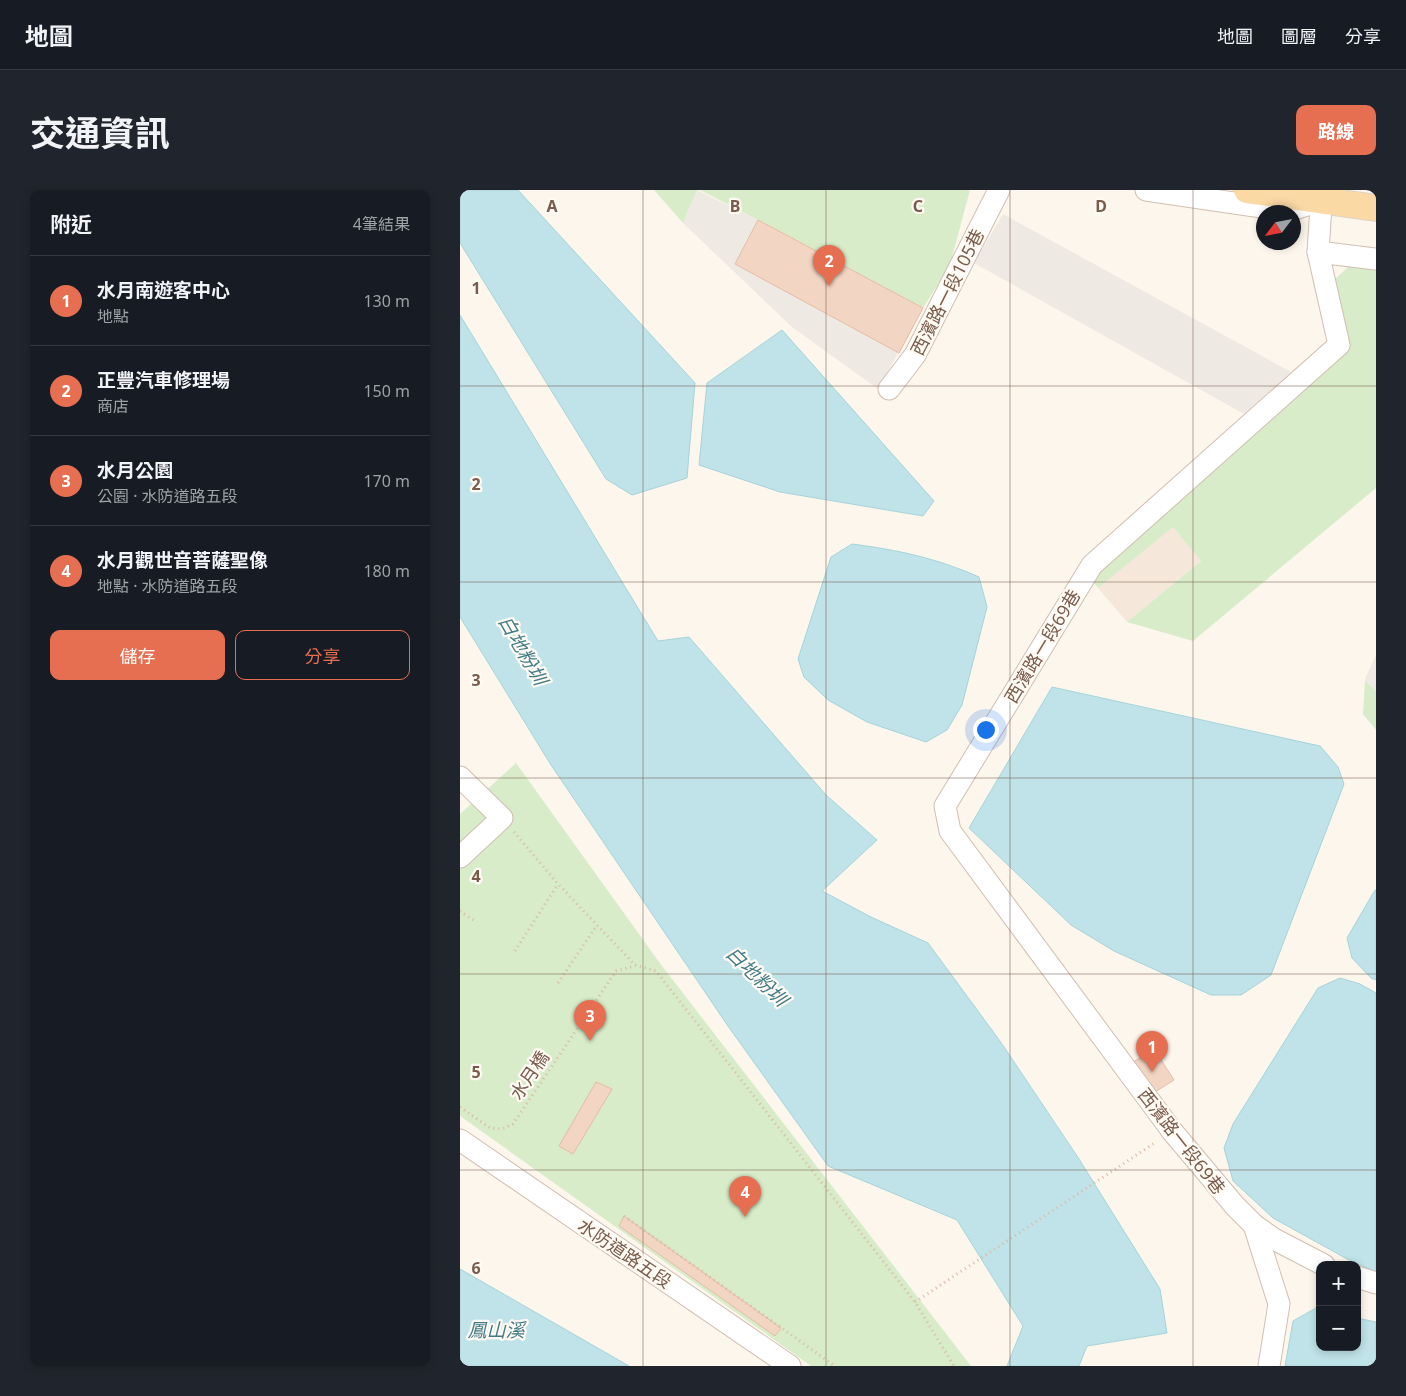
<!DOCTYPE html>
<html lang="zh-TW">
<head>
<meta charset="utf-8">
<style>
	:root { --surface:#171b24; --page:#20242c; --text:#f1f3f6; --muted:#9ea1a6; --line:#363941; --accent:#e76f51 }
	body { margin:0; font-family:"Noto Sans","Noto Sans TC",sans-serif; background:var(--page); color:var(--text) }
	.controls { position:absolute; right:15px; bottom:15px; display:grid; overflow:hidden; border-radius:10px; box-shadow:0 2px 8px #0003 }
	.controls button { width:45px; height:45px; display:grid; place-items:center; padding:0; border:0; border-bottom:1px solid var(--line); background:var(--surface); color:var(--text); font:25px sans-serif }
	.compass { position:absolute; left:796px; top:15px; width:45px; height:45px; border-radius:50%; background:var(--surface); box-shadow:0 2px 8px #0003; rotate:238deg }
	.you { position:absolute; left:525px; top:539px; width:18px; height:18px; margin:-12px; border:4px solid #fff; border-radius:50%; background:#1a73e8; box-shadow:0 0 0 8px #1a73e833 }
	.badge { display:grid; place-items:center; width:32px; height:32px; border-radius:50%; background:var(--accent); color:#fff; font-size:16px; font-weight:700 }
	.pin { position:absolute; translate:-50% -41px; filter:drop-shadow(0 1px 2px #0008) }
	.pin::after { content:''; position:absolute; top:26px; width:18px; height:15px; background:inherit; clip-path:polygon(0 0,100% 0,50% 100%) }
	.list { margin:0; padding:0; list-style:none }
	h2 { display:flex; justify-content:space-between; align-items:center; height:65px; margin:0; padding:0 20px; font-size:21px }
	h2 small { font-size:16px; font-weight:400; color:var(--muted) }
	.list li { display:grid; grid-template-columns:32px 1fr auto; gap:15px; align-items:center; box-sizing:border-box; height:90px; padding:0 20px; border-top:1px solid var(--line) }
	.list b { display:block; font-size:19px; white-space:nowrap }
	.list p { margin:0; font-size:16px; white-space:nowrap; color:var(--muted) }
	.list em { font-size:16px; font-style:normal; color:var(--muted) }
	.actions { display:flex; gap:10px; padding:15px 20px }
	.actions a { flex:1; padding:11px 0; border:1px solid var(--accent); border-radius:10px; text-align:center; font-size:18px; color:var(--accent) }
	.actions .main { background:var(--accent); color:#fff }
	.map { position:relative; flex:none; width:916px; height:1176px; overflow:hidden; border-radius:10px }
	header { display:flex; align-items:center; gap:30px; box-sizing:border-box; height:70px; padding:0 25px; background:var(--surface); border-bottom:1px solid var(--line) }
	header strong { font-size:24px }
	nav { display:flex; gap:28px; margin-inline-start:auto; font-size:18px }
	.intro { display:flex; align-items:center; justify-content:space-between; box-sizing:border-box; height:120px; padding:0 30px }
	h1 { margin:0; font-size:35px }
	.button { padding:12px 22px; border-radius:10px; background:var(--accent); color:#fff; font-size:18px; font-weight:700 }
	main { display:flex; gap:30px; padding:0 30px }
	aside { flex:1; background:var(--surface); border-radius:10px; box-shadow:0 2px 8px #0003 }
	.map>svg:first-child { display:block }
</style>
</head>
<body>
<header>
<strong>地圖</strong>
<nav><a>地圖</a><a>圖層</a><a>分享</a></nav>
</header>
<div class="intro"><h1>交通資訊</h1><a class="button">路線</a></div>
<main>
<aside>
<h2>附近<small>4筆結果</small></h2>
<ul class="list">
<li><span class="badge">1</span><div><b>水月南遊客中心</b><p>地點</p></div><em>130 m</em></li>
<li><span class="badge">2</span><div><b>正豐汽車修理場</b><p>商店</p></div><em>150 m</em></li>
<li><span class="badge">3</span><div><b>水月公園</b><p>公園 · 水防道路五段</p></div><em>170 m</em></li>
<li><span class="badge">4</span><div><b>水月觀世音菩薩聖像</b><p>地點 · 水防道路五段</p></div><em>180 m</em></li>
</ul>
<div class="actions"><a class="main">儲存</a><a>分享</a></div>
</aside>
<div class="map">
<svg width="916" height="1176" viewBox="0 0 916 1176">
	<rect width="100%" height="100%" fill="#fdf6ec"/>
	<polygon fill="#f5e8da" points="713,336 741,371 667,432 638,398"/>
	<g fill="#efe9e4">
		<polygon points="237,0 298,30 463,118 418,199 332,137 223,33"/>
		<polygon points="543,24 831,182 784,224 514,73"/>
		<polygon points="916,465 916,501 905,489"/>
	</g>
	<g fill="#d8ecc9">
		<polygon points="194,0 237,0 223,33"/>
		<polygon points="240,0 510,0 490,75 463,118 298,30"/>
		<polygon points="889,76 916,80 916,298 733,451 667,432 741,371 713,337 638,398 623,379 889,151 873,91"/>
		<polygon points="905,490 916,501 916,540 903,524"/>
		<polygon points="56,573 202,776 511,1176 351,1176 0,926 0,624"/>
	</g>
	<g fill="#bfe3e8" stroke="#a5d3da">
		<polygon points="0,0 58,0 235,193 227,288 172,305 146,289 0,53"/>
		<polygon points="0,125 198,451 229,447 366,605 417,650 362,701 411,727 468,753 540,851 619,969 700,1099 707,1143 627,1156 619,1176 547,1176 563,1136 497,1030 368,976 268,836 91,575 0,427"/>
		<polygon points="322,140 474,311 463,326 320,302 239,275 247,193"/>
		<path d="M392,354C438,360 476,368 519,387L527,417L502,515L487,540L466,552L407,532L368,510L344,487L338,469L371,367Z"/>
		<polygon points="592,497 860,556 878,577 884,594 811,785 781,805 751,805 654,761 611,735 509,638"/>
		<polygon points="915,700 916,700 916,790 911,788 892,768 887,748"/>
		<polygon points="880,788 900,794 916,803 916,1082 889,1070 813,1028 773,991 764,958 773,934 858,798"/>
		<polygon points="0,1079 169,1176 0,1176"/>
		<polygon points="856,1118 860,1119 860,1157 897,1157 897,1128 916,1132 916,1176 825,1176 833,1131"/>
	</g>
	<g fill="#f3d5c3" stroke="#e6bba3">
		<polygon points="298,30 463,118 439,163 275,74"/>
		<polygon points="694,859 714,890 690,905 670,874"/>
		<polygon points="136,892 152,899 113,964 99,956"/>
		<polygon points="164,1026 321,1138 315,1146 159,1036"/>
	</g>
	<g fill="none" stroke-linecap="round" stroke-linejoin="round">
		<g stroke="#d1beb0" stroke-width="23">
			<g id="minor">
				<polyline points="686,0 828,21 860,11"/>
				<polyline points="862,0 858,62 916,69"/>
				<polyline points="858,62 879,155 632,375 485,616 490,641 712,941 775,1016 794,1035 814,1049 864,1075"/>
				<polyline points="429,199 455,165 539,0"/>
				<polyline points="0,587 42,628 0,667"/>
				<polyline points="0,950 330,1176"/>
				<polyline points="794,1035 819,1114 809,1176"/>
				<polyline points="897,1087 916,1093"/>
			</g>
		</g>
		<g stroke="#dad1cd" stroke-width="28">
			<polyline id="major" points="787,0 916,18"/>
		</g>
		<g stroke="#d9b8a5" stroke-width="3" stroke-dasharray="1 4" stroke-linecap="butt">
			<polyline points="54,642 98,694 175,775 196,781 455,1112 494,1176"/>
			<polyline points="0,721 16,732"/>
			<polyline points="55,761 98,694"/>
			<polyline points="98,793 137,735"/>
			<polyline points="0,917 30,938 42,939 53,934 156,781 175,776"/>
			<polyline points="164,1026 375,1176"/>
			<polyline points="455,1112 696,952"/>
		</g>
		<use href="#minor" stroke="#fff" stroke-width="21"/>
		<use href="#major" stroke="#fbd9a5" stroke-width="26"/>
	</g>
	<path fill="none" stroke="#7a5c4d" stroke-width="1" stroke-opacity="0.55" d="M183,0V1176M366,0V1176M550,0V1176M733,0V1176M0,196H916M0,392H916M0,588H916M0,784H916M0,980H916"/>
	<g text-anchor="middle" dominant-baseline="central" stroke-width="4.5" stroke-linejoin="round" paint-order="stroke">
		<g font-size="18" fill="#7a5c4d" stroke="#fffaf3">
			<text transform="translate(487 102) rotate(-63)">西濱路一段105巷</text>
			<text transform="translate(582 456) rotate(-59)">西濱路一段69巷</text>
			<text transform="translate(69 885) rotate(-56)">水月橋</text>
			<text transform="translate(722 951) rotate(52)">西濱路一段69巷</text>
			<text transform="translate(165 1063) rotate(34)">水防道路五段</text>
		</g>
		<g font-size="19" font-style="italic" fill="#437c86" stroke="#fffaf3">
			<text transform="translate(63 460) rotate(60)">白地粉圳</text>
			<text transform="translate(297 786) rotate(44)">白地粉圳</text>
			<text x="36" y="1140">鳳山溪</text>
		</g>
	</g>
	<g font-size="16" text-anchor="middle" font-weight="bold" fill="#7a5c4d" stroke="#fffaf3" stroke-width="4.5" stroke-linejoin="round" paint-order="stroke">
		<text x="92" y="22">A</text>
		<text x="275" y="22">B</text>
		<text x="458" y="22">C</text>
		<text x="641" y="22">D</text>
		<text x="16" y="104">1</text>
		<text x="16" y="300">2</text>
		<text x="16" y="496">3</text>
		<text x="16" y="692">4</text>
		<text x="16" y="888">5</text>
		<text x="16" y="1084">6</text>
	</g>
</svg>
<div class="controls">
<button>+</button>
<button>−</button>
</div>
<svg class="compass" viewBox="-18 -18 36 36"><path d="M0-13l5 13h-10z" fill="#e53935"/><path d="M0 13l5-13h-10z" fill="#9ea1a6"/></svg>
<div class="you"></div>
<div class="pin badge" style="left:692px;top:882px">1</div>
<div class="pin badge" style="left:369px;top:96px">2</div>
<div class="pin badge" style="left:130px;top:851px">3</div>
<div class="pin badge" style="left:285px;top:1027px">4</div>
</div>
</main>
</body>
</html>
